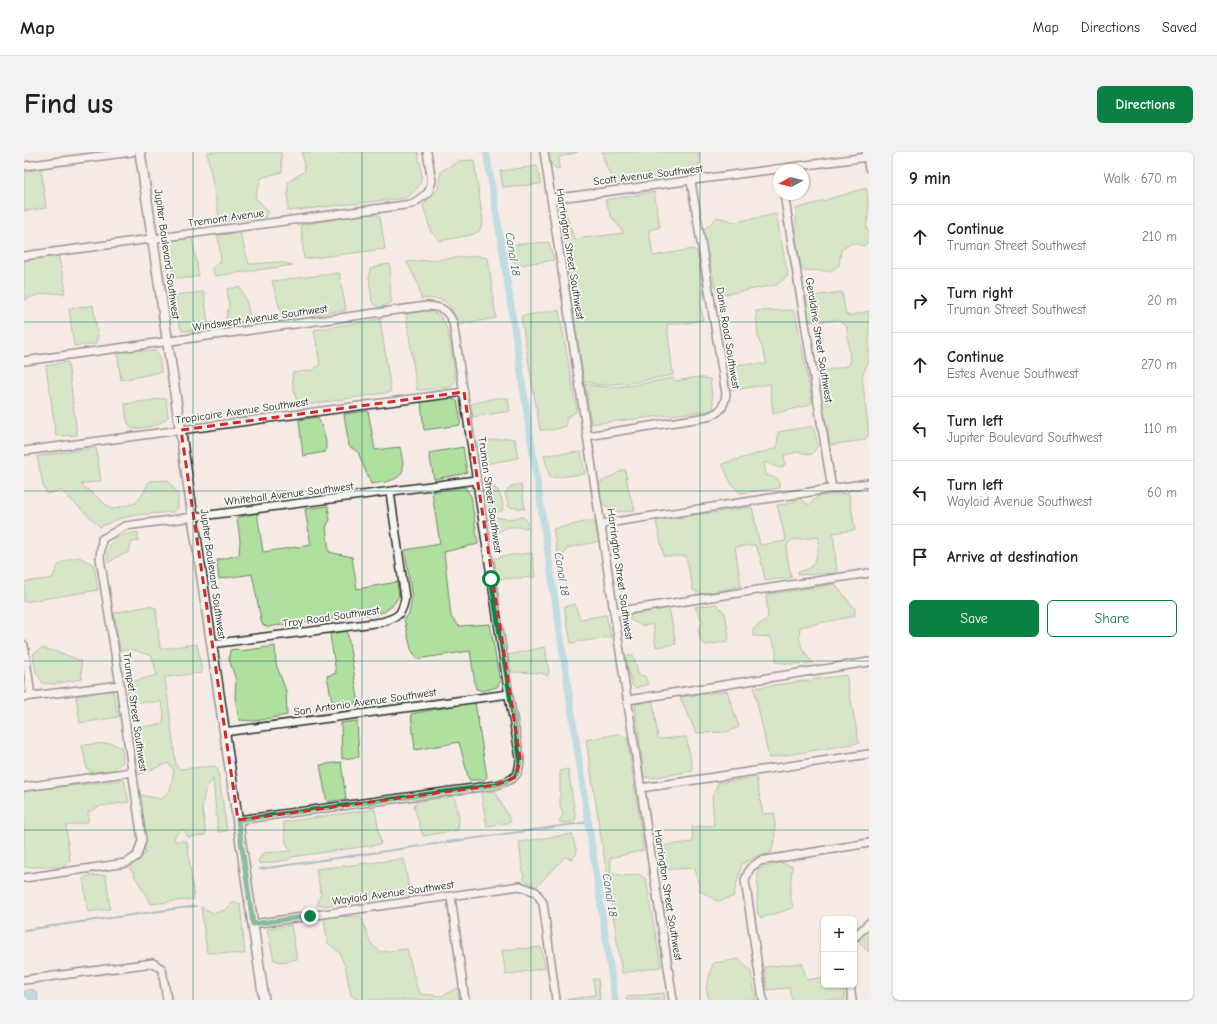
<!DOCTYPE html>
<html lang="en">
<head>
<meta charset="utf-8">
<style>
	:root { --surface:#fff; --page:#f2f2f2; --text:#202124; --muted:#757577; --line:#e0e0e0; --accent:#0b8043 }
	body { margin:0; font-family:"Comic Neue",sans-serif; background:var(--page); color:var(--text) }
	.controls { position:absolute; right:12px; bottom:12px; display:grid; overflow:hidden; border-radius:6px; box-shadow:0 1px 3px #0004 }
	.controls button { width:36px; height:36px; display:grid; place-items:center; padding:0; border:0; border-bottom:1px solid var(--line); background:var(--surface); color:var(--text); font:20px sans-serif }
	.compass { position:absolute; left:749px; top:12px; width:36px; height:36px; border-radius:50%; background:var(--surface); box-shadow:0 1px 3px #0004; rotate:262deg }
	.stop { position:absolute; width:12px; height:12px; margin:-9px; border:3px solid #0b8043; border-radius:50%; background:#fff }
	.stop.end { background:#0b8043; border-color:#fff; box-shadow:0 1px 4px #0008 }
	.list { margin:0; padding:0; list-style:none }
	h2 { display:flex; justify-content:space-between; align-items:center; height:52px; margin:0; padding:0 16px; font-size:17px }
	h2 small { font-size:13px; font-weight:400; color:var(--muted) }
	.list li { display:grid; grid-template-columns:26px 1fr auto; gap:12px; align-items:center; box-sizing:border-box; height:64px; padding:0 16px; border-top:1px solid var(--line) }
	.list b { display:block; font-size:15px; white-space:nowrap }
	.list p { margin:0; font-size:13px; white-space:nowrap; color:var(--muted) }
	.list em { font-size:13px; font-style:normal; color:var(--muted) }
	.actions { display:flex; gap:8px; padding:12px 16px }
	.actions a { flex:1; padding:9px 0; border:1px solid var(--accent); border-radius:6px; text-align:center; font-size:14px; color:var(--accent) }
	.actions .main { background:var(--accent); color:#fff }
	.icon { flex:none; width:22px; height:22px; fill:none; stroke:currentColor; stroke-width:2; stroke-linecap:round; stroke-linejoin:round }
	.map { position:relative; flex:none; width:845px; height:848px; overflow:hidden; border-radius:6px }
	header { display:flex; align-items:center; gap:24px; box-sizing:border-box; height:56px; padding:0 20px; background:var(--surface); border-bottom:1px solid var(--line) }
	header strong { font-size:19px }
	nav { display:flex; gap:22px; margin-inline-start:auto; font-size:14px }
	.intro { display:flex; align-items:center; justify-content:space-between; box-sizing:border-box; height:96px; padding:0 24px }
	h1 { margin:0; font-size:28px }
	.button { padding:10px 18px; border-radius:6px; background:var(--accent); color:#fff; font-size:14px; font-weight:700 }
	main { display:flex; gap:24px; padding:0 24px }
	aside { flex:1; background:var(--surface); border-radius:6px; box-shadow:0 1px 3px #0004 }
	.map>svg:first-child { display:block }
</style>
</head>
<body>
<header>
<strong>Map</strong>
<nav><a>Map</a><a>Directions</a><a>Saved</a></nav>
</header>
<div class="intro"><h1>Find us</h1><a class="button">Directions</a></div>
<main>
<div class="map">
<svg width="845" height="848" viewBox="0 0 845 848">
	<rect width="100%" height="100%" fill="#f6eae5"/>
	<filter id="ink" filterUnits="userSpaceOnUse"><feTurbulence type="fractalNoise" baseFrequency=".025" numOctaves="2"/><feDisplacementMap in="SourceGraphic" scale="8" xChannelSelector="R" yChannelSelector="G"/><feConvolveMatrix kernelMatrix="1 2 1 2 8 2 1 2 1" color-interpolation-filters="sRGB"/></filter>
	<g filter="url(#ink)">
		<g fill="#b0e0a0" stroke="#6e8666">
			<polygon points="183,0 257,0 258,20 237,26 231,45 245,60 241,65 196,70"/>
			<path d="M278,0H394C398,23 403,32 381,46L264,59V30L281,19Z"/>
			<path d="M523,0H554L535,5V17C526,16 525,7 523,0Z"/>
			<polygon points="578,0 674,0 676,20 670,23 658,21 597,28 588,26 582,14"/>
			<polygon points="450,8 459,70 455,79 447,83 415,89 413,85 407,80 399,53 414,37 417,19 435,9"/>
			<polygon points="513,14 517,32 479,35 476,19"/>
			<polygon points="17,16 22,56 0,59 0,22 1,20"/>
			<path d="M842,36C845,49 845,62 842,75L845,81V89L840,94L828,91L817,98L815,113L806,119L778,118L772,90V57Z"/>
			<polygon points="630,40 636,75 625,78 629,104 669,97 673,100 680,141 676,150 679,168 659,172 643,172 649,223 611,230 575,233 560,229 533,56 540,55 550,87 600,81 587,64 581,48"/>
			<polygon points="349,61 356,65 361,97 280,107 277,73"/>
			<polygon points="752,62 764,124 752,133 697,143 692,138 679,79 693,65 711,70"/>
			<polygon points="216,81 225,112 256,110 269,113 191,124 188,116 197,109 194,83"/>
			<polygon points="168,86 175,124 165,126 150,126 144,89"/>
			<polygon points="525,90 530,108 495,113 484,106 484,93"/>
			<path d="M34,102L41,133L40,142C25,140 14,142 0,148V107Z"/>
			<path d="M454,104L464,106L472,166L433,173C428,150 420,144 397,147L394,132L383,110Z"/>
			<polygon points="366,112 367,151 361,154 354,155 348,150 345,125 346,117 358,113"/>
			<polygon points="315,121 322,158 259,168 248,129"/>
			<path d="M216,135L222,148L227,170C220,175 211,177 203,175L202,165L205,154L203,137Z"/>
			<polygon points="180,140 184,172 183,179 158,179 155,172 151,143"/>
			<polygon points="818,140 822,163 829,163 845,159 845,211 843,212 838,225 845,283 840,288 806,293 795,236 800,219 826,213 823,175 814,168 785,170 782,145"/>
			<polygon points="69,153 74,185 71,192 50,194 45,157"/>
			<polygon points="535,158 553,259 542,266 542,274 529,278 516,278 497,164"/>
			<polygon points="769,158 772,164 788,250 785,253 749,262 746,232 710,238 704,237 700,217 718,212 743,212 740,201 734,185 732,159"/>
			<path d="M402,159C408,160 414,161 418,167C427,178 429,213 431,228L428,234L424,236L393,238L382,162Z"/>
			<polygon points="356,167 367,240 274,254 269,234 268,221 289,218 296,212 290,178"/>
			<polygon points="112,197 119,199 131,199 135,202 137,220 97,228 93,200"/>
			<polygon points="44,210 53,283 32,284 22,214"/>
			<path d="M674,225L686,227L690,258L567,272L561,232C589,239 621,231 649,226L652,229Z"/>
			<path d="M142,246L144,265C132,276 123,275 108,277C101,269 102,261 101,252Z"/>
			<polygon points="425,246 433,249 436,263 436,273 400,278 397,250"/>
			<polygon points="472,246 484,246 486,259 449,265 447,252"/>
			<path d="M344,259L351,298L376,295C377,301 379,308 379,314C380,330 358,330 347,332L334,300L325,294L320,262Z"/>
			<path d="M294,265C297,273 305,291 301,300L279,304L275,268Z"/>
			<polygon points="789,274 794,294 787,303 775,300 760,303 761,313 756,316 740,310 742,323 754,327 756,336 716,341 708,333 698,312 753,296 754,280"/>
			<polygon points="484,286 491,287 494,306 456,313 453,290"/>
			<polygon points="439,295 443,320 438,322 410,327 405,301"/>
			<polygon points="72,296 77,329 57,332 87,357 112,351 119,342 125,329 143,328 154,342 154,356 149,360 112,363 94,367 76,375 37,338 23,342 19,333 13,304"/>
			<polygon points="557,300 561,322 526,326 520,303"/>
			<path d="M601,317L605,340L611,358C595,361 588,360 576,349L575,331Z"/>
			<polygon points="497,332 501,357 485,355 481,342 487,334"/>
			<polygon points="441,335 447,344 454,392 420,400 427,465 435,474 466,472 476,530 473,535 459,539 452,537 446,499 393,507 387,497 380,467 385,462 388,446 381,398 416,392 408,340"/>
			<polygon points="469,336 474,338 478,348 479,358 474,360 465,358 461,339"/>
			<path d="M819,341L825,342L831,378L809,381L813,418L811,421L775,423L774,419C777,419 781,418 784,417C793,412 795,393 795,385L768,388L763,393V402L767,426L741,428L736,404L731,393L711,395L717,434L677,442L669,438L662,404H640L632,369L728,355L736,393L762,389L753,353L763,352L775,346L785,353L794,344Z"/>
			<polygon points="304,354 306,368 302,375 305,400 328,405 333,437 373,430 375,444 368,454 360,460 243,475 238,472 228,422 195,427 193,408 215,403 216,388 213,366 233,361 239,400 287,393 281,357"/>
			<path d="M465,364L483,367L499,365L503,369V376C493,375 480,372 474,382L468,383Z"/>
			<polygon points="570,368 575,389 544,396 538,405 541,426 538,426 529,377"/>
			<path d="M114,380V389L108,390L104,401L96,403L84,411C82,387 93,384 114,380Z"/>
			<polygon points="508,401 511,425 474,427 470,407 479,404"/>
			<path d="M55,405L70,413L74,438L0,450V430L29,426C32,411 41,407 55,405Z"/>
			<path d="M811,432L831,457V464L776,475C773,492 779,499 789,511L767,512L752,510V497L746,485L729,484V477L744,466L742,443Z"/>
			<polygon points="551,452 556,467 582,463 587,485 547,491 540,455"/>
			<polygon points="692,452 701,461 705,485 704,489 682,493 677,489 674,477 679,470 671,455"/>
			<polygon points="124,454 132,456 136,497 173,492 178,521 141,525 152,614 156,617 191,614 194,618 203,679 194,680 189,627 181,638 178,656 182,683 164,685 159,677 151,683 150,689 163,689 170,747 127,752 105,714 121,702 121,679 116,643 137,647 146,639 150,619 144,611 114,623 108,576 139,572 140,560 137,550 104,550 104,540 107,530 133,523 128,504 110,498 96,498 90,461"/>
			<polygon points="645,456 652,492 632,495 629,472 619,474 606,468 606,463"/>
			<polygon points="323,479 334,546 330,552 312,555 308,549 303,524 312,521 306,482"/>
			<polygon points="251,494 252,512 262,539 263,563 230,569 215,568 211,546 212,528 205,507 206,498 212,497 217,499"/>
			<polygon points="521,495 525,519 524,524 518,521 487,520 484,503"/>
			<polygon points="18,496 37,501 57,509 58,527 29,532 19,531 12,520 9,502"/>
			<polygon points="609,503 615,523 621,524 624,532 612,536 608,533 601,504"/>
			<polygon points="822,523 835,591 745,606 730,536"/>
			<polygon points="80,539 89,539 94,565 56,571 52,544"/>
			<polygon points="703,539 715,575 703,580 672,581 656,545"/>
			<polygon points="629,549 634,587 662,585 669,619 627,626 620,625 611,552"/>
			<polygon points="451,550 463,625 460,628 445,628 435,590 391,598 387,562"/>
			<polygon points="333,569 335,605 318,607 317,571"/>
			<polygon points="593,582 603,585 620,698 586,706 587,720 599,724 614,722 622,727 637,815 598,821 562,588"/>
			<polygon points="87,591 98,596 99,610 89,618 69,620 63,617 58,593"/>
			<polygon points="317,610 322,647 303,650 296,613"/>
			<polygon points="544,617 552,667 547,670 538,671 535,669 539,663 536,653 536,619"/>
			<polygon points="732,625 739,662 751,661 751,686 747,701 733,704 718,712 709,745 693,749 676,739 671,716 633,718 629,695 669,690 668,675 690,673 688,645 694,631"/>
			<polygon points="100,628 105,650 77,654 64,660 64,670 42,674 46,709 40,715 0,715 0,639"/>
			<polygon points="471,639 487,670 463,674 457,641"/>
			<polygon points="430,644 435,666 434,678 399,684 390,654 392,650"/>
			<polygon points="351,657 357,692 267,705 264,708 236,712 234,709 239,701 267,699 262,691 259,670"/>
			<polygon points="548,682 553,701 548,707 541,705 512,735 500,728 495,690"/>
			<polygon points="380,707 386,743 299,754 293,753 297,742 292,717"/>
			<polygon points="756,711 768,714 766,743 769,756 737,766 733,760 734,717"/>
			<polygon points="82,723 86,757 64,760 59,727 63,724"/>
			<path d="M208,751H216L221,802C208,802 196,800 183,801L177,755L189,761L201,758Z"/>
			<polygon points="337,764 346,790 356,800 383,797 393,836 397,842 418,844 431,837 434,837 435,848 334,848 327,843 321,814 315,800 303,790 300,765"/>
			<polygon points="267,773 273,807 258,810 250,808 243,777"/>
			<polygon points="845,777 845,800 837,793 835,786"/>
			<polygon points="517,795 521,816 482,823 478,798"/>
			<polygon points="716,807 727,820 732,848 685,848 682,836 689,811"/>
			<polygon points="778,811 783,828 800,825 800,833 819,833 821,848 768,848 765,836 743,838 740,815"/>
			<polygon points="569,827 574,827 576,848 540,848 571,843"/>
			<polygon points="640,841 641,848 602,848 602,845"/>
		</g>
		<polygon fill="#7fcddc" stroke="#5d8c95" points="6,837 10,838 13,841 14,848 0,848 0,839"/>
		<g fill="none" stroke-linecap="round" stroke-linejoin="round">
			<g stroke="#5d8c95" stroke-width="2">
				<polyline points="236,717 565,670"/>
				<polyline points="0,778 172,754"/>
			</g>
			<polyline stroke="#7fcddc" stroke-width="7" points="462,0 477,88 591,848"/>
			<g stroke="#2b2b2b" stroke-width="10">
				<g id="minor">
					<polyline points="520,0 649,848"/>
					<polyline points="842,0 845,16"/>
					<polyline points="0,14 108,0"/>
					<polyline points="760,42 808,337"/>
					<polyline points="527,47 843,5"/>
					<polyline points="0,104 388,52 404,41 408,29 403,0"/>
					<path d="M0,209L403,154C418,155 422,157 429,170L485,544L496,606C496,625 489,628 472,633L214,668"/>
					<path d="M563,284L683,265C697,260 700,256 702,242L667,29"/>
					<polyline points="0,299 440,240"/>
					<polyline points="577,372 845,331"/>
					<polyline points="590,460 845,421"/>
					<path d="M187,492L358,470C374,465 378,463 381,446L366,340"/>
					<polyline points="0,493 7,544"/>
					<polyline points="0,545 96,533"/>
					<polyline points="604,548 845,510"/>
					<polyline points="200,580 485,542"/>
					<polyline points="0,635 108,620"/>
					<polyline points="617,636 845,602"/>
					<polyline points="0,726 102,711 113,704 118,688 96,533 76,406 78,387 101,374 452,328"/>
					<polyline points="427,745 441,848"/>
					<polyline points="229,772 496,734 512,740 519,751 532,848"/>
					<polyline points="830,786 845,771"/>
					<polyline points="0,828 129,811 138,817 143,848"/>
					<polyline points="826,833 828,848"/>
					<polyline points="739,848 721,728 726,716 736,709 845,691"/>
				</g>
			</g>
			<g stroke="#2b2b2b" stroke-width="12">
				<polyline id="tertiary" points="116,0 169,365 240,848"/>
			</g>
			<use href="#minor" stroke="#f6f6f2" stroke-width="7"/>
			<use href="#tertiary" stroke="#f6f6f2" stroke-width="9"/>
		</g>
	</g>
	<g fill="none" stroke-linecap="round" stroke-linejoin="round" filter="url(#ink)">
		<path stroke="#0b8043" stroke-width="5" d="M286,764L229,772L214,668L472,633C489,628 496,625 496,606L467,427"/>
	</g>
	<path d="M0 0H845V848H0ZM440,240L496,606L492,625L472,633L214,668L157,278Z" fill="#f6eae5" fill-opacity=".55" fill-rule="evenodd"/>
	<path fill="none" stroke="#d62828" stroke-width="3" stroke-dasharray="8 5" stroke-linejoin="round" d="M440,240L496,606L492,625L472,633L214,668L157,278Z"/>
	<path fill="none" stroke="#0f766e" stroke-width="1" stroke-opacity="0.55" d="M169,0V848M338,0V848M507,0V848M676,0V848M0,170H845M0,339H845M0,509H845M0,678H845"/>
	<g text-anchor="middle" dominant-baseline="central" stroke-width="3.5" stroke-linejoin="round" paint-order="stroke">
		<g font-size="11" fill="#2b2b2b" stroke="#f6f6f2">
			<text transform="translate(624 23) rotate(-7)">Scott Avenue Southwest</text>
			<text transform="translate(202 66) rotate(-8)">Tremont Avenue</text>
			<text transform="translate(143 102) rotate(82)">Jupiter Boulevard Southwest</text>
			<text transform="translate(546 102) rotate(81)">Harrington Street Southwest</text>
			<text transform="translate(236 166) rotate(-8)">Windswept Avenue Southwest</text>
			<text transform="translate(704 186) rotate(81)">Danis Road Southwest</text>
			<text transform="translate(795 188) rotate(81)">Geraldine Street Southwest</text>
			<text transform="translate(218 259) rotate(-8)">Tropicaire Avenue Southwest</text>
			<text transform="translate(265 342) rotate(-7)">Whitehall Avenue Southwest</text>
			<text transform="translate(466 343) rotate(82)">Truman Street Southwest</text>
			<text transform="translate(189 422) rotate(82)">Jupiter Boulevard Southwest</text>
			<text transform="translate(596 422) rotate(82)">Harrington Street Southwest</text>
			<text transform="translate(307 465) rotate(-8)">Troy Road Southwest</text>
			<text transform="translate(341 550) rotate(-8)">San Antonio Avenue Southwest</text>
			<text transform="translate(111 560) rotate(82)">Trumpet Street Southwest</text>
			<text transform="translate(369 741) rotate(-8)">Waylaid Avenue Southwest</text>
			<text transform="translate(644 743) rotate(81)">Harrington Street Southwest</text>
		</g>
		<g font-size="12" font-style="italic" fill="#445c60" stroke="#f6f6f2">
			<text transform="translate(489 102) rotate(81)">Canal 18</text>
			<text transform="translate(538 422) rotate(81)">Canal 18</text>
			<text transform="translate(586 743) rotate(81)">Canal 18</text>
		</g>
	</g>
</svg>
<div class="controls">
<button>+</button>
<button>−</button>
</div>
<svg class="compass" viewBox="-18 -18 36 36"><path d="M0-13l5 13h-10z" fill="#e53935"/><path d="M0 13l5-13h-10z" fill="#757577"/></svg>
<div class="stop" style="left:467px;top:427px"></div>
<div class="stop end" style="left:286px;top:764px"></div>
</div>
<aside>
<h2>9 min<small>Walk · 670 m</small></h2>
<ul class="list">
<li><svg class="icon" aria-label="ahead" viewBox="0 0 24 24"><path d="M12 20V5M6 11l6-6 6 6"/></svg><div><b>Continue</b><p>Truman Street Southwest</p></div><em>210 m</em></li>
<li><svg class="icon" aria-label="right" viewBox="0 0 24 24"><path d="M7 20v-9h11M14 6l5 5-5 5"/></svg><div><b>Turn right</b><p>Truman Street Southwest</p></div><em>20 m</em></li>
<li><svg class="icon" aria-label="ahead" viewBox="0 0 24 24"><path d="M12 20V5M6 11l6-6 6 6"/></svg><div><b>Continue</b><p>Estes Avenue Southwest</p></div><em>270 m</em></li>
<li><svg class="icon" aria-label="left" viewBox="0 0 24 24"><path d="M17 20v-9H6M10 6l-5 5 5 5"/></svg><div><b>Turn left</b><p>Jupiter Boulevard Southwest</p></div><em>110 m</em></li>
<li><svg class="icon" aria-label="left" viewBox="0 0 24 24"><path d="M17 20v-9H6M10 6l-5 5 5 5"/></svg><div><b>Turn left</b><p>Waylaid Avenue Southwest</p></div><em>60 m</em></li>
<li><svg class="icon" aria-label="arrive" viewBox="0 0 24 24"><path d="M6 21V4h12l-3 4 3 4H6"/></svg><div><b>Arrive at destination</b></div></li>
</ul>
<div class="actions"><a class="main">Save</a><a>Share</a></div>
</aside>
</main>
</body>
</html>
